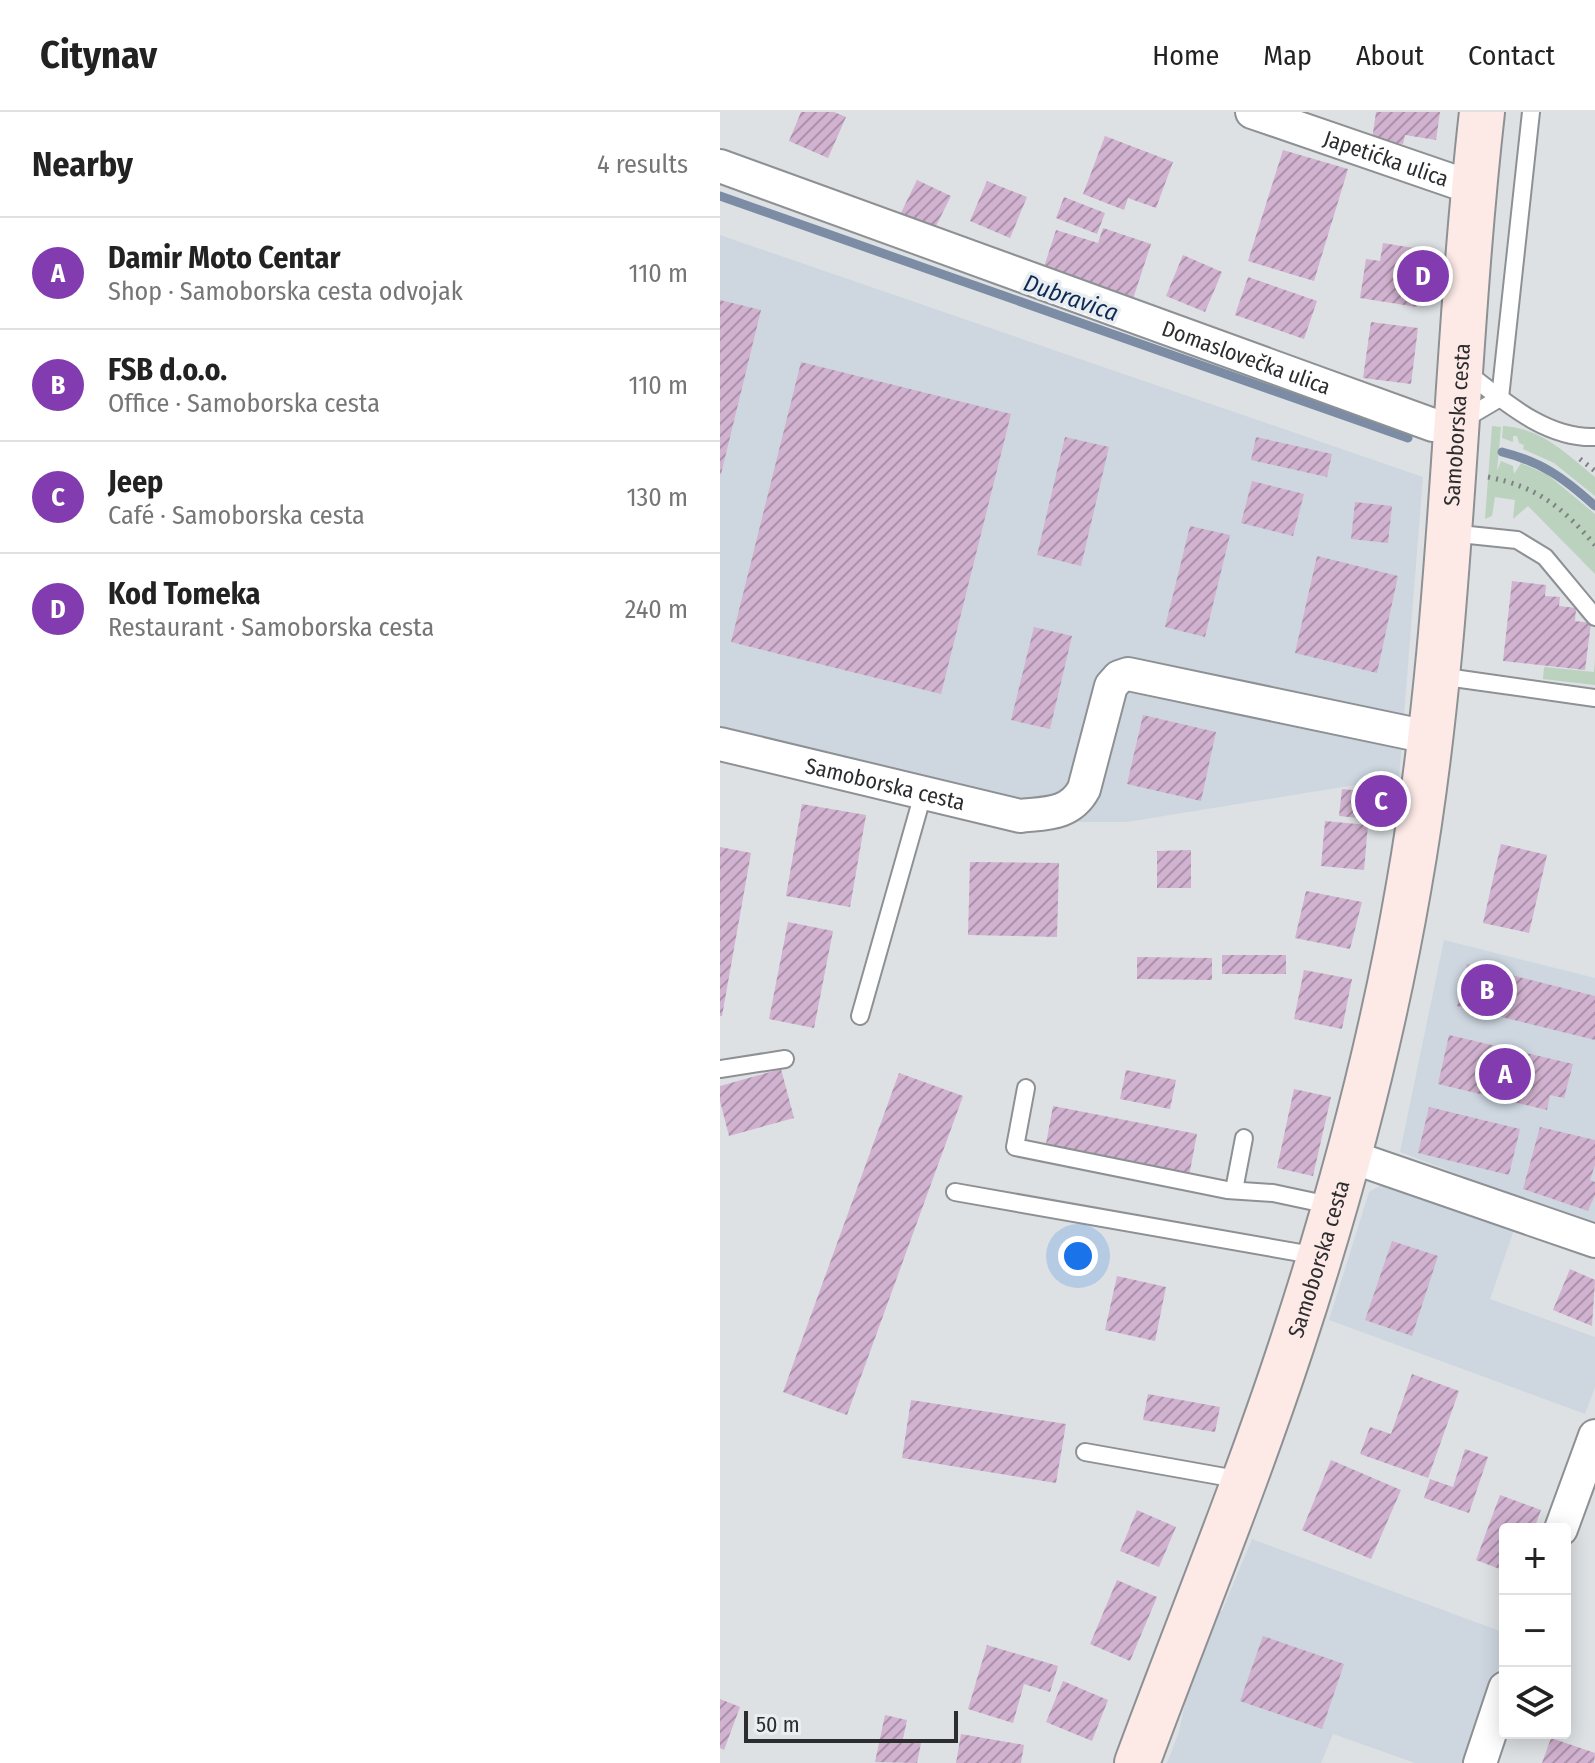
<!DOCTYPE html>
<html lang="en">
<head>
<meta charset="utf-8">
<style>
	:root { --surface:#fff; --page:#f2f2f2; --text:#222; --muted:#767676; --line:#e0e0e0; --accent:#833caf }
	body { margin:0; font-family:"Fira Sans Condensed",sans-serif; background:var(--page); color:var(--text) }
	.controls { position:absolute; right:24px; bottom:24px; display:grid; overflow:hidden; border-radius:8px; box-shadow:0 4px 20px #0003 }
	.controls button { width:72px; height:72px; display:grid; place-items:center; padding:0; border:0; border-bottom:2px solid var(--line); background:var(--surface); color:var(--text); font:40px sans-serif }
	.scale { position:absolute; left:24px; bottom:20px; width:214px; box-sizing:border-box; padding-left:8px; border:4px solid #2c2d2f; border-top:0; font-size:22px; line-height:28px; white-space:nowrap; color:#2c2d2f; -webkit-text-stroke:6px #eaeef1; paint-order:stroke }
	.you { position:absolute; left:358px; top:1144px; width:28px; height:28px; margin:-20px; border:6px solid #fff; border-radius:50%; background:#1a73e8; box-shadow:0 0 0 12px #1a73e833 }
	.badge { display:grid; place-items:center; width:52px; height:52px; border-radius:50%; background:var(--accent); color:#fff; font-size:26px; font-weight:700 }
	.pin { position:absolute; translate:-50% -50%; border:4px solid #fff; box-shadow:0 2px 8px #0006 }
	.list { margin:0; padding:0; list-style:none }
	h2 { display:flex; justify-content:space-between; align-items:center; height:104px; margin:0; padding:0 32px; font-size:34px }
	h2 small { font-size:26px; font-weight:400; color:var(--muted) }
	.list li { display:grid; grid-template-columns:52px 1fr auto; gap:24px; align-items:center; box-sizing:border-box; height:112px; padding:0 32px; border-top:2px solid var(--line) }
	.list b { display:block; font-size:30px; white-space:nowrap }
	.list p { margin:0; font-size:26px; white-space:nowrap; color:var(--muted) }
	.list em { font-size:26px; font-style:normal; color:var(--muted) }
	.icon { flex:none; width:44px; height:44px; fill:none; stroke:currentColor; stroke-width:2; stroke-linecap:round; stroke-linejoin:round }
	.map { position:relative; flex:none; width:875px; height:1651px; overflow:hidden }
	header { display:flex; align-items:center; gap:48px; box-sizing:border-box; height:112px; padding:0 40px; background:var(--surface); border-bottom:2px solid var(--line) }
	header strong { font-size:38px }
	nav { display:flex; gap:44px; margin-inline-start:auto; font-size:28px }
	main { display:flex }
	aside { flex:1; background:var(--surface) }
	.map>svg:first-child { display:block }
</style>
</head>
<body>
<header>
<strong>Citynav</strong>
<nav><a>Home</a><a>Map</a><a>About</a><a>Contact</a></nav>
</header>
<main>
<aside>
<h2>Nearby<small>4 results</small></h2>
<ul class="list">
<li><span class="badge">A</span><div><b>Damir Moto Centar</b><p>Shop · Samoborska cesta odvojak</p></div><em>110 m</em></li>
<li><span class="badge">B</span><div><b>FSB d.o.o.</b><p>Office · Samoborska cesta</p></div><em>110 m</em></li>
<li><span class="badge">C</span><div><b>Jeep</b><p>Café · Samoborska cesta</p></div><em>130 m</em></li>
<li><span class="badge">D</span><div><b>Kod Tomeka</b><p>Restaurant · Samoborska cesta</p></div><em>240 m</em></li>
</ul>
</aside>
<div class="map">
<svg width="875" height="1651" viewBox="0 0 875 1651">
	<defs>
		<pattern id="building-hatch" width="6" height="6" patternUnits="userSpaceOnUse" patternTransform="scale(2)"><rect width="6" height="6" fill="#d1b2d0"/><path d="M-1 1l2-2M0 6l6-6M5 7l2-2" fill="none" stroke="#aa91a9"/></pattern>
	</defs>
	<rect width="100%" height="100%" fill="#dde1e4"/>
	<g fill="#ced7e0">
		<polygon points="0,123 703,365 679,666 407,710 359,710 0,633"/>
		<polygon points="724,828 875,866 875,1114 680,1040"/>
		<polygon points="663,1072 794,1118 770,1187 875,1225 875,1275 865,1302 609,1208 649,1080"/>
		<polygon points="532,1427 785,1521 785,1538 745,1651 695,1651 613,1622 601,1651 447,1651 459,1620 472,1557 491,1496 502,1499"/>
	</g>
	<g fill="#bad2be">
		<polygon points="772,314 781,315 777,359 781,349 793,354 794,362 801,351 828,363 875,402 875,462 808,394 793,407 795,388 775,385 772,404 765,407"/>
		<path d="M783,314C821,316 846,341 875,365V384L834,351L803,337L804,333L799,331L797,324H793V330L782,326Z"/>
		<polygon points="875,547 875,573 823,567 824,555 874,560"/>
	</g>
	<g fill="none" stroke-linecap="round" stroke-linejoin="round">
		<g stroke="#7b8ca4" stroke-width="9">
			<polyline points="0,84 688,326"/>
			<path d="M782,340C822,350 844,366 875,394"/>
		</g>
	</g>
	<g fill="url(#building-hatch)">
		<polygon points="81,0 114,0 126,5 108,46 69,29"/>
		<polygon points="656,0 720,0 716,28 685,23 683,32 652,28"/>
		<polygon points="385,24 453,50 436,96 408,86 404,98 363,82"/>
		<polygon points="563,38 628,57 594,169 528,149"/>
		<polygon points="197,68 231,84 211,124 178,107"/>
		<polygon points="267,69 307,85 290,126 250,109"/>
		<polygon points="344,85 385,101 377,122 336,106"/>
		<polygon points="383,116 431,132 413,187 323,158 336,118 378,131"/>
		<polygon points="663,131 706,138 697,195 640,186 646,147 660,149"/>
		<polygon points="463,143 502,160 485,200 446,184"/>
		<polygon points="528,165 597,189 584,227 515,203"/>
		<polygon points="0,188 41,198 1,362 0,362"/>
		<polygon points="651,210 698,216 691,272 643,266"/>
		<polygon points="81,250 291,302 221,582 11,530"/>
		<polygon points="345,325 389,335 361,454 317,443"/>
		<polygon points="536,325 612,342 607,365 531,348"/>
		<polygon points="532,369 584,382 573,424 521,411"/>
		<polygon points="635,390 672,394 668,431 631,427"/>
		<polygon points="470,414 510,423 485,525 445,515"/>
		<polygon points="597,444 678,464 657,561 575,541"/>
		<polygon points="792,469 826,473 825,484 840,485 839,494 856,496 855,509 871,511 865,558 783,549"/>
		<polygon points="314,515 352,524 330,617 291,608"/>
		<polygon points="423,603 496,620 481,689 407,672"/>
		<polygon points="622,677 651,680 649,707 619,704"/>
		<polygon points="82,692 146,703 130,795 66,784"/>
		<polygon points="605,709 648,713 644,758 601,754"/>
		<polygon points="781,732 827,743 809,821 763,811"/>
		<polygon points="0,735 31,741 2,904 0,904"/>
		<polygon points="471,738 471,776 437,776 437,739"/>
		<polygon points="250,750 339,751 337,825 248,823"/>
		<polygon points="586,779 642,790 630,837 575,826"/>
		<polygon points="68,810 113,819 94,916 49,907"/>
		<rect x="502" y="843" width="64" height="19"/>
		<polygon points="417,845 492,846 492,868 417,867"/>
		<polygon points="747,852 875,884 875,928 737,894"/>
		<polygon points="584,858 632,867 622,917 574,907"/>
		<polygon points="729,923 853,952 844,986 830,983 827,998 718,972"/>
		<polygon points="61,957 74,1006 9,1024 0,989 0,974"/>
		<polygon points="406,958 456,968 450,997 400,987"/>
		<polygon points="179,961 243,984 127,1303 63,1280"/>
		<polygon points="574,977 611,985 593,1064 557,1056"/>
		<polygon points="333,994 477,1022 469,1064 325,1037"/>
		<polygon points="709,995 800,1017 789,1063 698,1041"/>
		<polygon points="820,1015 875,1028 875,1053 870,1068 875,1070 875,1083 868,1099 803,1077"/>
		<polygon points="672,1129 718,1144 692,1224 645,1208"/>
		<polygon points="850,1157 875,1168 872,1214 833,1198"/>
		<polygon points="397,1164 446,1175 435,1229 385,1218"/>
		<polygon points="692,1262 739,1279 708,1366 640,1342 650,1315 671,1322"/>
		<polygon points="428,1282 500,1295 495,1320 423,1308"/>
		<polygon points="191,1288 346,1312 336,1371 182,1346"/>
		<polygon points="745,1337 768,1345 749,1401 704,1386 710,1367 733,1375"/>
		<polygon points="611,1348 681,1378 651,1447 582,1418"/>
		<polygon points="780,1383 821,1398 814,1417 785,1417 785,1459 756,1448"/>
		<polygon points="417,1398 456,1415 439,1455 400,1439"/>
		<polygon points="397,1468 437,1485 410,1549 370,1532"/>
		<polygon points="543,1524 624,1552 602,1617 520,1589"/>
		<polygon points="267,1533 338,1554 330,1580 304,1572 293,1611 248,1597"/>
		<polygon points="343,1569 388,1588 372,1629 326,1610"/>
		<polygon points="0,1587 20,1595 4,1638 0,1636"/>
		<polygon points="165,1603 187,1608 183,1627 201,1631 197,1651 155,1650"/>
		<polygon points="241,1622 304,1633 301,1651 236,1651"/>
		<polygon points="831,1626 875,1641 874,1651 822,1651"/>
	</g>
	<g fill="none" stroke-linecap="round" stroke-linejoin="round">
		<g stroke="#8d9194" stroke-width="20">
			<g id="lane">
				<path d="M746,260C783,288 825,327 875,325"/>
				<polyline points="741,309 780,286 811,0"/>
				<polyline points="730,421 797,428 825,445 875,505"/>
				<polyline points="719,564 875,586"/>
				<polyline points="140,904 203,682"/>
				<polyline points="0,957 65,947"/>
				<polyline points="306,976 295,1035 507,1078 553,1081 614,1094"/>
				<polyline points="514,1078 524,1026"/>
				<polyline points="235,1080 598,1144"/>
				<polyline points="365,1340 522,1368"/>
			</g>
		</g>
		<g stroke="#8d9194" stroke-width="36">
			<g id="street">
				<path id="s1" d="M532,0L756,77"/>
				<path id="s2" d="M0,54L713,313L737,312"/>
				<path id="s3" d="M0,632L300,704C326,701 350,703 364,677L391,574L399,565L408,562L708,625"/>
				<polyline points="629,1044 875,1129"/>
				<polyline points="841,1417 875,1324"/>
				<polyline points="760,1651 785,1576"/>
			</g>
		</g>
		<g stroke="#8d9194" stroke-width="48">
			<g id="secondary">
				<path id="s4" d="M417,1651C468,1513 525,1375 571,1235C621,1084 662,930 689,773C734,518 733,257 762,0"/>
			</g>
		</g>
		<g stroke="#7f8284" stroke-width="5" stroke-dasharray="2 6" stroke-linecap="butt">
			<polyline points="860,347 875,359"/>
			<path d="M768,365C818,375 842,395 875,433"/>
		</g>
		<use href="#lane" stroke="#fff" stroke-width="16"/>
		<use href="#street" stroke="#fff" stroke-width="32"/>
		<use href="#secondary" stroke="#fdeae7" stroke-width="44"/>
	</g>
	<g text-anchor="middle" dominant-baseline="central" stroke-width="7" stroke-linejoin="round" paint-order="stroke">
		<g font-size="22" fill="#2c2d2f" stroke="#eaeef1">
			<text stroke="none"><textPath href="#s1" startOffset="142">Japetićka ulica</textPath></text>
			<text stroke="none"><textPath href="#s2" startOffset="560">Domaslovečka ulica</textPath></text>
			<text stroke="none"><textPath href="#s4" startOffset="1384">Samoborska cesta</textPath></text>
			<text stroke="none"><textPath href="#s3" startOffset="170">Samoborska cesta</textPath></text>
			<text stroke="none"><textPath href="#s4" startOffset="536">Samoborska cesta</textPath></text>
		</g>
		<g font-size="24" font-style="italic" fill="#0c2a54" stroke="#eaeef1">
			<text transform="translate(351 186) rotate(19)">Dubravica</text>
		</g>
	</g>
</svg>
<div class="controls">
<button>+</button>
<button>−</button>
<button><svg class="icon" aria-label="layers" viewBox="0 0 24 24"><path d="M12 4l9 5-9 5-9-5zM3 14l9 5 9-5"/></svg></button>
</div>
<div class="scale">50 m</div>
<div class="you"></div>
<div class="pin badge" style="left:785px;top:962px">A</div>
<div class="pin badge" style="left:767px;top:878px">B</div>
<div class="pin badge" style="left:661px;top:689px">C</div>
<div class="pin badge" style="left:703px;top:164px">D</div>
</div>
</main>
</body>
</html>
